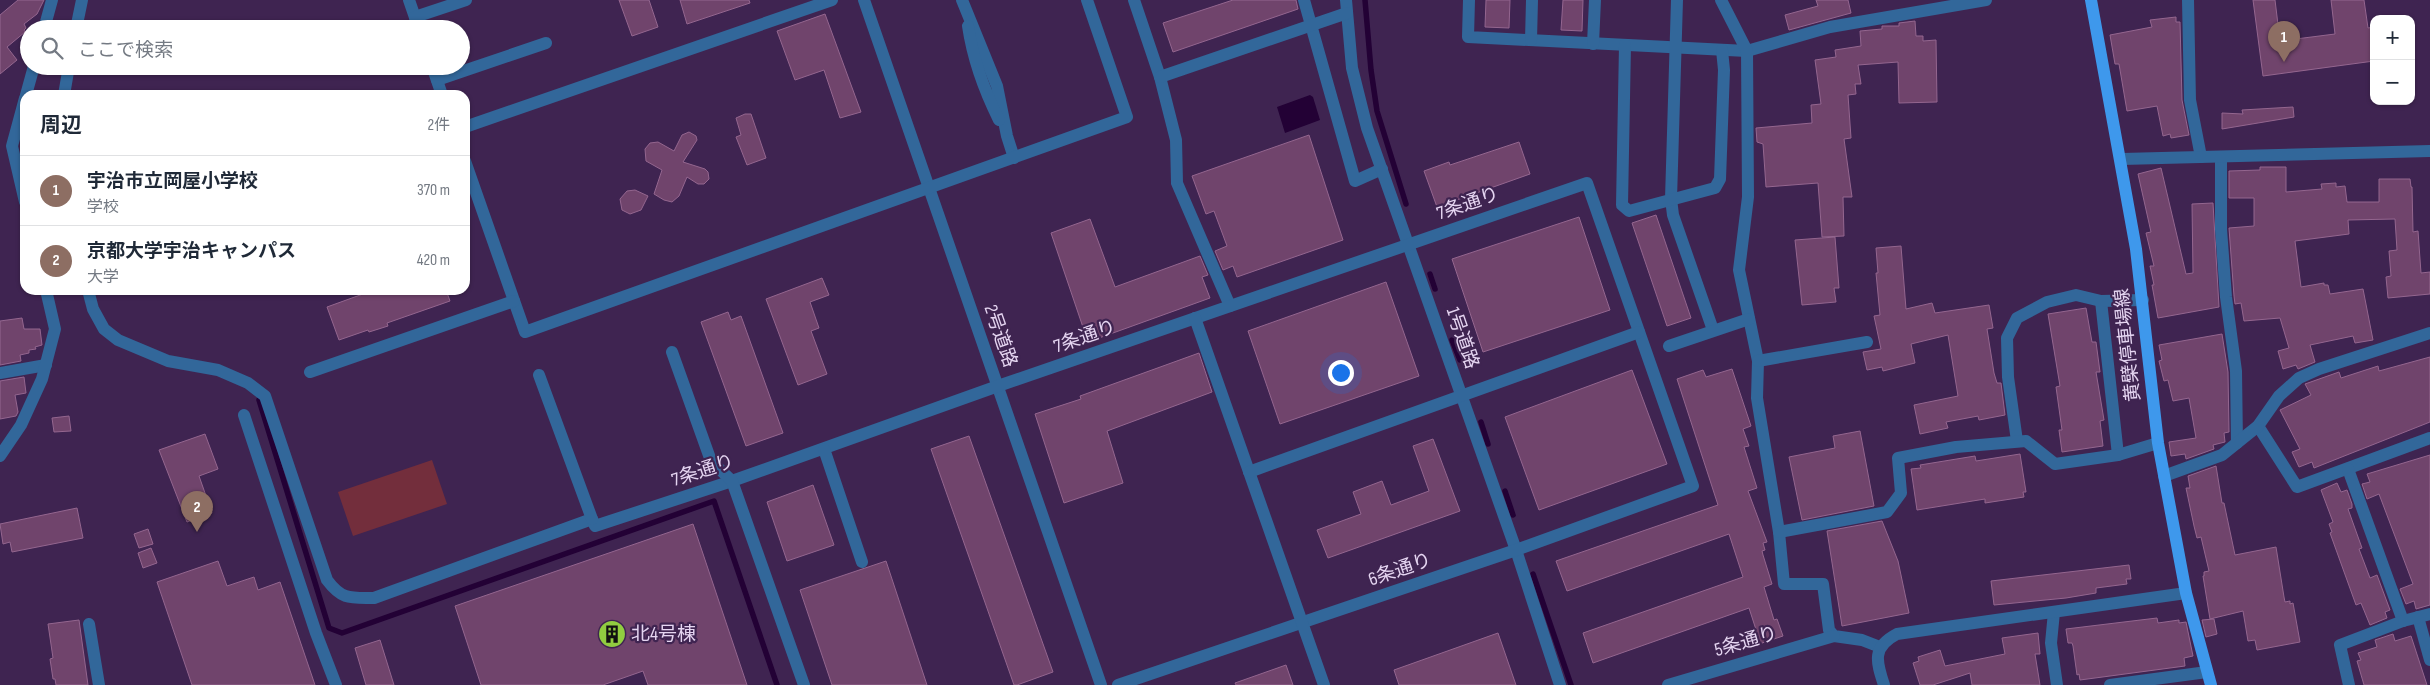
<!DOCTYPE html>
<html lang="ja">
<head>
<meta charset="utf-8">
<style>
	:root { --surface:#fff; --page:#f6f6f7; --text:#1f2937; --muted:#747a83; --line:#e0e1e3; --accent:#0b8043 }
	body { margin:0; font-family:"Sofia Sans Condensed","Noto Sans JP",sans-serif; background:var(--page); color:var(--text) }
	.controls { position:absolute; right:15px; top:15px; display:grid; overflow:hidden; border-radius:10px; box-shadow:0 1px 4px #0004 }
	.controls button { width:45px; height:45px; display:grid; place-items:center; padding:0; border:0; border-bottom:1px solid var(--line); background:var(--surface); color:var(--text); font:25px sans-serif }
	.you { position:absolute; left:1340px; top:372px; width:18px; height:18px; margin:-12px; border:4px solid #fff; border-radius:50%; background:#1a73e8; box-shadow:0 0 0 8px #1a73e833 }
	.badge { display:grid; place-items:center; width:32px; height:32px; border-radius:50%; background:var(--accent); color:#fff; font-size:16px; font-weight:700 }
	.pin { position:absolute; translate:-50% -41px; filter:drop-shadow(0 1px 2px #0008) }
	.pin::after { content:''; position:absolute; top:26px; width:18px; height:15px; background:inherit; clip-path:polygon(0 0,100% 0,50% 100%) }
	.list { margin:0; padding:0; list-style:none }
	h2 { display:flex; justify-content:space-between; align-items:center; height:65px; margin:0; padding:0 20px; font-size:21px }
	h2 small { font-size:16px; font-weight:400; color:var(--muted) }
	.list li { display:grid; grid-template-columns:32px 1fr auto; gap:15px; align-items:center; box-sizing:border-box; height:70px; padding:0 20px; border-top:1px solid var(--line) }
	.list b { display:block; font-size:19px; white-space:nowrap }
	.list p { margin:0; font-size:16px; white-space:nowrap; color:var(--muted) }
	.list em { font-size:16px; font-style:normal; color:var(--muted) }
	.icon { flex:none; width:28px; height:28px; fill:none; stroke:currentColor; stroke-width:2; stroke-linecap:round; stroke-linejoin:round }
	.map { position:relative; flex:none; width:2430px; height:685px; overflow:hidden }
	.search { position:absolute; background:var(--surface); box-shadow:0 1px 4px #0004; left:20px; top:20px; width:450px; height:55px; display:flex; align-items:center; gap:12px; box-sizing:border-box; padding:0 18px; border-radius:28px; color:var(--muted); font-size:19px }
	.panel { position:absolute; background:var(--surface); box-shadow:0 1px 4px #0004; left:20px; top:90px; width:450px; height:205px; border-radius:15px }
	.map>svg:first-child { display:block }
</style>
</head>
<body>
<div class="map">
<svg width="2430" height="685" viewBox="0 0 2430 685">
	<rect width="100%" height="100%" fill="#3f2451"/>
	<polygon fill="#732e3c" points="432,460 447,504 353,536 338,492"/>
	<polygon fill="#230135" points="1310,95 1313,97 1320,120 1285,133 1277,107"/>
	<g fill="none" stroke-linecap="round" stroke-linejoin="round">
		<g stroke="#230135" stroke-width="5.5">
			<polyline points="1365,0 1371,70 1377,111 1406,204"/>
			<polyline points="1430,274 1435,289"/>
			<polyline points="1452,340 1460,360"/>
			<polyline points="259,400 329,628 342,633 714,501 777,685"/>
			<polyline points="1481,422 1488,444"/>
			<polyline points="1505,491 1513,515"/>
			<polyline points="1533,574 1571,685"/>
		</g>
	</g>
	<g fill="#70446c" stroke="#94668f">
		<polygon points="18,0 44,0 37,14 24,24 26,28 24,30 25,32 7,47 17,60 0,74 0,15"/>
		<polygon points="619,0 649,0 658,27 632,36"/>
		<polygon points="680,0 749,0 750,3 687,24"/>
		<polygon points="1233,0 1296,0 1298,9 1173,52 1163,23"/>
		<polygon points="1486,0 1510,0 1509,28 1485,27"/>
		<polygon points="1563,0 1583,0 1582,31 1561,30"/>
		<polygon points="1816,0 1848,0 1851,13 1789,30 1785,15 1818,6"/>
		<polygon points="2253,0 2275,0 2280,41 2335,34 2331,0 2364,0 2368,28 2374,27 2374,61 2263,76"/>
		<polygon points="825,14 861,112 840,118 824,70 795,80 777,31"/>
		<polygon points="2176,17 2176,22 2180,22 2182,100 2189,135 2171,138 2170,134 2163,136 2157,106 2127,111 2119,64 2115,64 2110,35 2152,27 2150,20"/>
		<polygon points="1915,21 1916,36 1923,36 1923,41 1936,40 1937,102 1899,103 1898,62 1858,65 1861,84 1855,84 1856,94 1848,95 1851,138 1844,139 1852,197 1843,197 1844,236 1822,237 1818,183 1766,187 1763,144 1757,142 1756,128 1812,123 1811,105 1821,104 1815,60 1836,57 1835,50 1861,46 1860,31 1882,29 1882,26 1899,26 1899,23"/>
		<polygon points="2293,107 2294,117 2222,129 2222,113 2243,114 2242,110"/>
		<polygon points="745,114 751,114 766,158 747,165 736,137 741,135 736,118"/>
		<polygon points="689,132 696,136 697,140 683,162 705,169 708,172 709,179 704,184 698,184 687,177 679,196 672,202 664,200 654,194 662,170 646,161 645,149 650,143 658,142 674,151 682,135"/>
		<polygon points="1309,135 1343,240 1237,277 1233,266 1223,270 1215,251 1227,246 1214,211 1206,214 1192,176"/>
		<polygon points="1519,142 1530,174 1437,207 1424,171 1449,162 1450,165"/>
		<polygon points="2260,167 2286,167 2286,192 2322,189 2321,184 2336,183 2336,187 2345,186 2347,202 2379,202 2379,179 2410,179 2411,187 2412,187 2413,232 2418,231 2421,273 2430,272 2430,294 2388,298 2386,277 2391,276 2389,251 2397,250 2395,219 2348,220 2349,234 2295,241 2301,287 2324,283 2324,285 2328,285 2330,294 2363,289 2373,340 2355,343 2353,336 2310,345 2315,362 2298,369 2296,365 2283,369 2278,351 2289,348 2280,318 2244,321 2241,303 2235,304 2234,296 2229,228 2254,226 2254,198 2229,198 2229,171 2260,170"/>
		<polygon points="2161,168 2186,274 2193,273 2192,204 2213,203 2219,307 2158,318 2152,285 2154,285 2150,266 2154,266 2146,233 2151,232 2138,174"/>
		<polygon points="635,190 648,196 641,210 630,214 622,210 620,199 627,191"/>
		<polygon points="1656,215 1691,318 1667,326 1632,223"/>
		<polygon points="1579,217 1610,310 1483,352 1452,259"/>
		<polygon points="1090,219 1115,287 1200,256 1208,275 1202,277 1210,298 1088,342 1051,233"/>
		<polygon points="1835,237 1839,288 1834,288 1836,302 1802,305 1795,240"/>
		<polygon points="1901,246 1906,309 1932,303 1935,313 1989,305 1993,328 1987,329 1994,373 1997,383 2001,383 2005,415 1979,420 1978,416 1946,422 1948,428 1920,434 1914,405 1958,396 1948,335 1911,344 1915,363 1883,371 1882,367 1867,370 1863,352 1881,349 1874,316 1880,315 1876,273 1878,273 1876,248"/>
		<polygon points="822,278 829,295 810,302 819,328 811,331 827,374 798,385 766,299"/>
		<polygon points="1386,282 1419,376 1280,424 1248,331"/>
		<polygon points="374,290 446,290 450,301 387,323 388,326 369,332 368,330 339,340 327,307"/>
		<polygon points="2086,308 2092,342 2096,342 2100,372 2096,372 2104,420 2100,421 2103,446 2062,452 2059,430 2062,430 2056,387 2060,386 2048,314"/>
		<polygon points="728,312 731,320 741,316 783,433 746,446 701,322"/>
		<polygon points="22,318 24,329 40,329 42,345 35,347 36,349 29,350 29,353 20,355 21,361 0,365 0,321"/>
		<polygon points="2222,334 2228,372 2229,432 2224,433 2225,442 2213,445 2214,449 2186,459 2185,454 2171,456 2169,442 2196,438 2189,398 2173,401 2168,380 2164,381 2159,361 2162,360 2159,345"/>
		<polygon points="1199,353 1212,392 1107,431 1123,483 1064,503 1035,414 1081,399 1080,396"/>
		<polygon points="2430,357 2430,422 2314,468 2312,462 2299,467 2292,452 2300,449 2280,410 2311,395 2305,384 2339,372 2341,378 2378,366 2379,371"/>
		<polygon points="1732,369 1751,426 1743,429 1749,446 1744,447 1757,488 1748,491 1767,542 1763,543 1765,550 1762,551 1763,555 1772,584 1764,587 1774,620 1777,619 1783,636 1762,643 1760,642 1749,608 1593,663 1583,633 1743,577 1729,534 1567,591 1556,561 1718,505 1677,379 1703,370 1706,377"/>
		<polygon points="1632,370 1667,464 1539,510 1505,417"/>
		<polygon points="24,377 26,393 15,395 18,412 16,416 0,419 0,381"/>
		<polygon points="69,416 71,431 54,432 52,418"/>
		<polygon points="1860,431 1874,506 1802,520 1789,457 1835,448 1833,436"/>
		<polygon points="205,434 218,469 199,476 212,513 187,522 159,450"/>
		<polygon points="969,436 1053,672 1017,685 1014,685 931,449"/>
		<polygon points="1433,439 1460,511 1328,558 1317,530 1361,514 1353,492 1382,481 1391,505 1429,491 1413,446"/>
		<polygon points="2020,454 2026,492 2023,492 2024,497 1985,503 1985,499 1917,510 1911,469 1921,468 1920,465 1975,456 1976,461"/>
		<polygon points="2430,455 2430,605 2416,609 2414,601 2406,604 2400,589 2413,584 2379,494 2367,499 2362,484 2370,482 2367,474"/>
		<polygon points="2216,466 2222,503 2224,503 2235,555 2276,547 2284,597 2285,602 2290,601 2290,604 2293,603 2300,642 2257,650 2255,640 2248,641 2243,611 2210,619 2203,576 2204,576 2204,572 2209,571 2201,537 2197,538 2194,526 2186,488 2190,488 2188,476"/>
		<polygon points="2337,483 2341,492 2347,490 2352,504 2352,508 2348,509 2362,548 2359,549 2370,578 2377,575 2390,610 2385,612 2387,618 2370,625 2361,603 2356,605 2330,533 2332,532 2329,524 2333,522 2321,490"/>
		<polygon points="813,485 834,545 787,561 767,502"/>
		<polygon points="77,508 83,538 12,552 10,542 3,544 0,524"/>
		<polygon points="1882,521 1898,561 1909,613 1842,626 1827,531"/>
		<polygon points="693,524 747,685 648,685 643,671 603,685 481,685 455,606"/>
		<polygon points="148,529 153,544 139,548 134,534"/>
		<polygon points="151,548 157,563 143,568 138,553"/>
		<polygon points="218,561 227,586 254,577 258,590 280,582 315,685 192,685 157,582"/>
		<polygon points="886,561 927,685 832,685 800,590"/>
		<polygon points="2129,565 2131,579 2126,579 2127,584 2096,588 2096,593 2066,598 1994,605 1991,581"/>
		<polygon points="2157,618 2158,623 2179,620 2179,623 2186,622 2193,656 2184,658 2185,666 2080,680 2079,674 2077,675 2073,646 2072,643 2068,643 2066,629"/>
		<polygon points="2214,619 2217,634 2206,637 2202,620"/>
		<polygon points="79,620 88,685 56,685 55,679 53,679 50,659 53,658 48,624"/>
		<polygon points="1498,633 1516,685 1399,685 1394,670"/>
		<polygon points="2038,633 2040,654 2035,654 2040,685 1972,685 1970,673 1933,685 1920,685 1913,663 1919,661 1918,657 1940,650 1945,666 2005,654 2002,638"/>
		<polygon points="2393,634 2395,641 2411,636 2427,685 2364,685 2357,661 2361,660 2358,653 2377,647 2375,640"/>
		<polygon points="380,640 394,685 366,685 355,648"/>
		<polygon points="1286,665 1293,685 1236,685 1235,683"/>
	</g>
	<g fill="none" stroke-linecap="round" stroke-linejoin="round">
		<g stroke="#32679a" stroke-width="12">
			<polyline points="409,0 419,29"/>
			<polyline points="864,0 1101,685"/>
			<polyline points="962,0 997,86 1007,136 1014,158"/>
			<polyline points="1134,0 1160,77 1176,140 1177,183 1230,306"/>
			<polyline points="1304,0 1355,181 1382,169"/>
			<polyline points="1346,0 1352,68 1367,128 1516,550 1560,685"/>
			<polyline points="1469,0 1468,37 1747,51 1830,27 1986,0"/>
			<polyline points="1677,0 1671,199 1673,215 1713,330"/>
			<polyline points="1721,0 1747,51 1748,197 1739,270 1758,361 1757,398 1779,532 1784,584 1823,584 1829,630 1834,636 1862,640 1880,647"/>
			<polyline points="2188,0 2190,100 2201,157"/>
			<polyline points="415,17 466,0"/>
			<path d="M968,26C973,60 984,90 999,120"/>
			<polyline points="44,29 52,0"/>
			<polyline points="76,29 82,0"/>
			<polyline points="1531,40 1532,0"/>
			<polyline points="1593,44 1595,0"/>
			<polyline points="1625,45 1622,205 1629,211 1715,188 1720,179 1724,70 1722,50"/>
			<polyline points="432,66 442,95"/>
			<polyline points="1160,77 1347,13"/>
			<polyline points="437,80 546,43"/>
			<polyline points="26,95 34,66"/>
			<polyline points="64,95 69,66"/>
			<polyline points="25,98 12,146 25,202"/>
			<polyline points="465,127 832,0"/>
			<polyline points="2221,157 2221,229 2226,297 2236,371 2237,443"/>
			<polyline points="2122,159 2430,151"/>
			<polyline points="465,161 525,332 1127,117 1087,0"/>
			<path d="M88,290L93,309L104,329L118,340L168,361L218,370L248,383L265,396L327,580C342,600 350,598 374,598L592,519L595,526L732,481L998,386L1587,183L1693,486L1516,550L1118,685"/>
			<polyline points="2101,301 2118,455"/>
			<polyline points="1195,318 1324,685"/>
			<polyline points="1669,346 1749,319"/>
			<polyline points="672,352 711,461 732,481 804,685"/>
			<polyline points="1758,361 1867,342"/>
			<polyline points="310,372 514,301"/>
			<polyline points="0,373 46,365"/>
			<polyline points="539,375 592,519"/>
			<polyline points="244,415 316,633 336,685"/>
			<polyline points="2258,426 2297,487 2430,438"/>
			<polyline points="2017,441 2008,377 2007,338 2017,318 2047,302 2076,295 2101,301 2143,300"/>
			<polyline points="824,449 862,562"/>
			<polyline points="0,456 21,425 42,379 55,329 46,290"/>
			<polyline points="2348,469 2403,621"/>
			<polyline points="1249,472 1639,332"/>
			<polyline points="2164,476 2222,455 2258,426 2279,396 2299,378 2319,369 2430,333"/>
			<polyline points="1779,532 1887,512 1901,493 1898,458 1956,447 2026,441 2055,464 2118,455 2158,443"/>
			<polyline points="2054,612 2051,643 2057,685"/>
			<polyline points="2418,617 2430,660"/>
			<polyline points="89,624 99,685"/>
			<polyline points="1668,685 1834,636"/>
			<path d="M1884,685C1876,661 1872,647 1897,634L2186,593"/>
			<polyline points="2110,685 2207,672"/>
			<polyline points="2349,685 2340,645 2403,621 2430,614"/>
		</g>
		<polyline stroke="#3e98ec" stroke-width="12" points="2091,0 2136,249 2158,443 2186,593 2211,685"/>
	</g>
	<defs>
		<g id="building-disc" transform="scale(1.4375)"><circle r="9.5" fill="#91cd40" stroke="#3f2451"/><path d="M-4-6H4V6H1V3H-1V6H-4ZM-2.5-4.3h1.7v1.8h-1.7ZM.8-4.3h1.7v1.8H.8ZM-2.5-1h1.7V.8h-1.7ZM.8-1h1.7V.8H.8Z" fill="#111"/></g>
	</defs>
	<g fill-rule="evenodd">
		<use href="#building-disc" x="612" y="634"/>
	</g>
	<g text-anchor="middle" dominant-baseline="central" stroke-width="4.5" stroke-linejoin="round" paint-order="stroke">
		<g font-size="19" fill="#e5d5f1" stroke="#3f2451">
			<text transform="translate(1468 204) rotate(-19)">7条通り</text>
			<text transform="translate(1000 336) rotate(71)">2号道路</text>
			<text transform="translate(1085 337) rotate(-19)">7条通り</text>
			<text transform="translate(1462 338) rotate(71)">1号道路</text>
			<text transform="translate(2128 345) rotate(-96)">黄檗停車場線</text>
			<text transform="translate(703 471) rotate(-18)">7条通り</text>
			<text transform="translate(1400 570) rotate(-19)">6条通り</text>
			<text transform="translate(1746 642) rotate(-16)">5条通り</text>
		</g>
		<g font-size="19" fill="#e5d5f1" stroke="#3f2451" text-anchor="start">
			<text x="631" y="634">北4号棟</text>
		</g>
	</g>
</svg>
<div class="controls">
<button>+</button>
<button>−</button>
</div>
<div class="you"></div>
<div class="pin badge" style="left:2284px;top:62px;background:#8d6e63">1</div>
<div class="pin badge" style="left:197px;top:532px;background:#8d6e63">2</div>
<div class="search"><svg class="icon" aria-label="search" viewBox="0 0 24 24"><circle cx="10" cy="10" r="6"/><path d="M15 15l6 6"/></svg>ここで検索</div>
<section class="panel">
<h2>周辺<small>2件</small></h2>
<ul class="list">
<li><span class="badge" style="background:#8d6e63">1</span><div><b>宇治市立岡屋小学校</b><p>学校</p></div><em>370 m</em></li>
<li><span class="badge" style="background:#8d6e63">2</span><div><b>京都大学宇治キャンパス</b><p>大学</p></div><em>420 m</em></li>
</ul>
</section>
</div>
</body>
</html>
